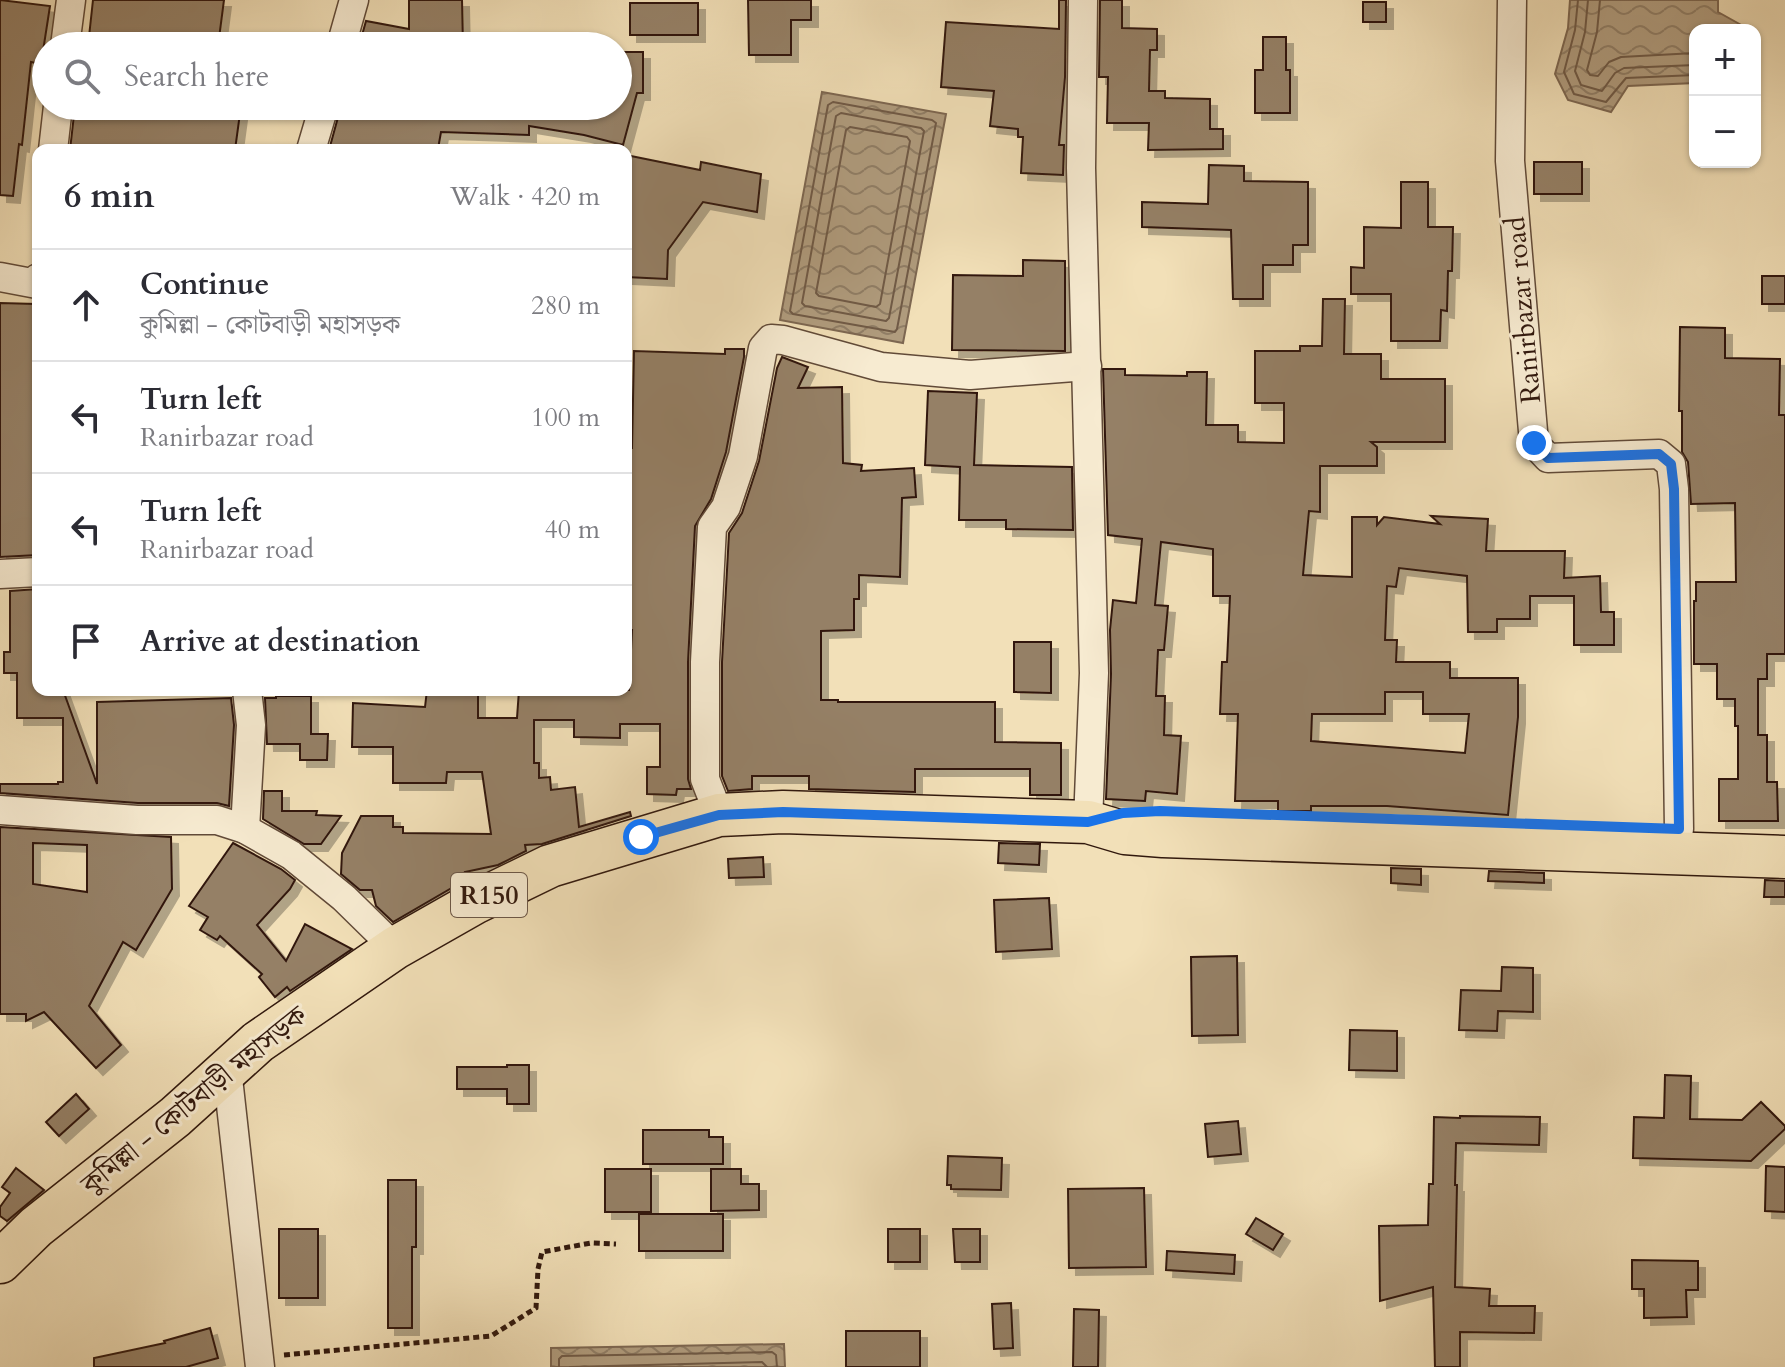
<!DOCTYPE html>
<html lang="en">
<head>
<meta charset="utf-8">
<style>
	:root { --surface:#fff; --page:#f2f2f3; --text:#2b2b33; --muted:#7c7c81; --line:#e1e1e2 }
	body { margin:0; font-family:Cardo,"Noto Serif Bengali",serif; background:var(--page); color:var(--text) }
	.controls { position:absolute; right:24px; top:24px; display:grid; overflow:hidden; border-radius:16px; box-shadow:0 2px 6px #0004 }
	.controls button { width:72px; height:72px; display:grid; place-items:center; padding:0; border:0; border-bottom:2px solid var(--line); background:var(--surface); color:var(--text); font:40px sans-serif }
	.stop { position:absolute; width:24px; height:24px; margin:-18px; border:6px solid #1a73e8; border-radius:50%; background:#fff }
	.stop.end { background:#1a73e8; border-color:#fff; box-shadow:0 2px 8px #0008 }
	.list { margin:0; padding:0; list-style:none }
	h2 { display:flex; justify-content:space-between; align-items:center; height:104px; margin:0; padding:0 32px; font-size:34px }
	h2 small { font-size:26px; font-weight:400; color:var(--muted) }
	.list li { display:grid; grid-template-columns:52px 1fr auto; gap:24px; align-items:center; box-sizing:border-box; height:112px; padding:0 32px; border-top:2px solid var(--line) }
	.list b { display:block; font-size:30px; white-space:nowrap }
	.list p { margin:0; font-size:26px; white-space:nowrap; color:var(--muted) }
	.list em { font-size:26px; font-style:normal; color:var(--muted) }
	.icon { flex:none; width:44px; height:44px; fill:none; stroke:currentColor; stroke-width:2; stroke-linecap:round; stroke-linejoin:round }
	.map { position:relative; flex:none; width:1785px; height:1367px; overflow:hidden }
	.search { position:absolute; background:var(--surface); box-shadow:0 2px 6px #0004; left:32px; top:32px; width:600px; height:88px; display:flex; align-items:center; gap:20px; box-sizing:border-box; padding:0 28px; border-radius:44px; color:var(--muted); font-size:30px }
	.panel { position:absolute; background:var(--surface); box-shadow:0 2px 6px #0004; left:32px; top:144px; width:600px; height:552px; border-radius:16px }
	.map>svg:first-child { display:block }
</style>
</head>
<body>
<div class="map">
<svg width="1785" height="1367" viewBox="0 0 1785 1367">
	<defs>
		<pattern id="water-waves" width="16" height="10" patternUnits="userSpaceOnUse" patternTransform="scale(2)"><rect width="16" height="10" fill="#b09c7e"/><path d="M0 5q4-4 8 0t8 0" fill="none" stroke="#907e66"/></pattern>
		<filter id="shadow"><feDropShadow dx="7" dy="7" stdDeviation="0" flood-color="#0004"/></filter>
	</defs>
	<rect width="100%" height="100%" fill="#f2e0b8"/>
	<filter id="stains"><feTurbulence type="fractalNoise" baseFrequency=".0025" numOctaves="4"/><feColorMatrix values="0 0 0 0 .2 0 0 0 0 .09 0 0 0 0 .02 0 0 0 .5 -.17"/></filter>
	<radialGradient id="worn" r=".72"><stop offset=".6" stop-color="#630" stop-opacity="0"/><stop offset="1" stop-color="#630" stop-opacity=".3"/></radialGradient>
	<g fill="url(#water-waves)" stroke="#7d6751" stroke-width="2">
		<polygon points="1570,0 1718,0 1718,12 1743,26 1740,30 1695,30 1695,83 1628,86 1611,112 1568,100 1555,74 1568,28"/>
		<polygon points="822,92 946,114 903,343 780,320"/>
		<polygon points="784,1344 785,1367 551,1367 551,1348"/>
	</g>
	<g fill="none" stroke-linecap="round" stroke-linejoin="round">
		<g stroke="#705a46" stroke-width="2">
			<polyline points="1578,0 1575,30 1564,72 1574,94 1606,102 1626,78 1695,75"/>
			<polyline points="1588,0 1585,32 1575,71 1581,85 1602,91 1615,73 1624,68 1695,65"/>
			<polyline points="1600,0 1597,32 1587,70 1590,75 1598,76 1609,62 1621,57 1695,53"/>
			<polygon points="833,102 932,120 936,123 897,329 895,332 793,314 790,311 828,105"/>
			<polygon points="841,113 921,128 924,131 889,318 886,321 805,306 802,303 836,116"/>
			<polygon points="850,127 907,137 910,141 880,304 876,307 819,296 816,293 846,130"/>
			<polyline points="559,1367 559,1359 562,1356 772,1352 776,1355 777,1367"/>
			<polyline points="570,1367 762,1362 767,1367"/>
		</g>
	</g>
	<g fill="#958066" stroke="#31180d" stroke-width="2" fill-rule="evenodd" filter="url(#shadow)">
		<polygon points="0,0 50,6 41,64 31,62 22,145 19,144 13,196 0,195"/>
		<polygon points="93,0 224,0 218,46 88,46"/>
		<polygon points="409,0 462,0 463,46 359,46 366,21 409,29"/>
		<polygon points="748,0 811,0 811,20 791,20 791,55 749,55"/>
		<polygon points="1059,0 1066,0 1065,77 1059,145 1064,145 1063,175 1021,173 1023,137 1018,137 1018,129 990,126 994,91 941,87 946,22 1059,29"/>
		<polygon points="1100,0 1122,0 1122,28 1157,29 1157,50 1150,50 1149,91 1165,91 1165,98 1210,99 1210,129 1223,129 1223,149 1148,150 1149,123 1107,123 1108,77 1099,77"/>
		<rect x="1363" y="2" width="23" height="20"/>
		<rect x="630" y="3" width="68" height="32"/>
		<polygon points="1263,37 1286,37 1286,70 1290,70 1290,113 1255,113 1255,70 1263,70"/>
		<polygon points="618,52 643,52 643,93 637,93 623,145 584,135 529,126 529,135 441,132 438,149 421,147 421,150 329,150 340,110 376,117 378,106 437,106 458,110 458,106 618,106"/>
		<polygon points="75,106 241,106 235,150 70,150"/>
		<polygon points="626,155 700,170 701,162 761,174 757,212 703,202 668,250 667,279 626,277"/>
		<rect x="1534" y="162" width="48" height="32"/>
		<polygon points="1209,165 1244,166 1244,181 1308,182 1308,245 1293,245 1293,265 1263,265 1263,299 1233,299 1231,230 1142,227 1142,202 1208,204"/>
		<polygon points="1401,182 1428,182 1428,227 1453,227 1452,271 1448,271 1447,311 1441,310 1440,341 1391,341 1391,294 1351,294 1351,267 1364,268 1364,227 1401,228"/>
		<polygon points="1023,260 1065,261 1065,351 952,350 953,275 1023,276"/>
		<rect x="1762" y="276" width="23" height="28"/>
		<path d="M1323,299H1345L1344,354H1381V379H1445V442H1371L1377,447V466H1320V512L1309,511L1303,575L1352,577V517H1377V525L1384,517L1440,524L1431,516L1488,519L1486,551H1565L1564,578L1600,576L1601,612H1614V645H1574V596H1530V619H1497V632H1468L1467,576L1399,568L1396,587L1387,586L1385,640H1397L1396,662H1450V678H1518V717L1508,815L1387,806H1311V811H1278V801H1235L1238,714H1220L1222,662H1227L1230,596H1213V549L1161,542L1155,605L1168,606L1164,650H1158L1156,696H1165L1164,735L1181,736L1177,794L1146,791L1145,801L1106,799L1111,674L1110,630L1113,600L1136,603L1142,539L1108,535L1103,369H1125V375L1187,376V372H1207L1206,425H1238V442L1284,443V403H1255V351H1300V346H1322ZM1385,692H1423V714H1469L1465,753L1311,741L1312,714H1385Z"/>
		<polygon points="0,303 36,304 38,393 35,393 35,442 38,442 38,555 0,557"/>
		<polygon points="1680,327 1725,328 1725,358 1780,359 1779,415 1785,415 1785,654 1767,654 1767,679 1758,679 1758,735 1767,735 1767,782 1777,782 1778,821 1719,821 1719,779 1738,779 1738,726 1735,726 1735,699 1717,699 1717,664 1694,664 1694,601 1696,601 1696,582 1736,582 1735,503 1691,504 1688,462 1682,452 1682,411 1679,411"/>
		<polygon points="725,349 744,349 744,357 726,452 711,499 695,526 688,662 688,779 691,789 677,789 676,795 647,794 647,767 660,767 660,724 620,724 620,738 574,737 574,720 534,720 534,763 539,763 539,778 550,777 551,790 575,787 579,827 630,812 631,816 542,844 525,845 526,851 498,865 465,872 467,879 393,922 376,906 372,890 360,890 341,874 342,853 361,816 393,816 393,827 403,827 403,833 491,834 482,772 447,772 446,783 393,783 393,747 352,747 353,703 425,707 427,690 478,690 478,718 517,718 519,690 629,690 632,630 628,630 629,605 626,605 626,448 632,448 634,351 725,354"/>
		<polygon points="782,357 808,367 798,388 842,387 843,463 862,465 861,471 914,468 916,497 902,498 900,577 859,575 859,599 854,599 854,630 821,631 821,700 838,700 838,702 995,702 995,742 1061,743 1061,795 1030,795 1030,769 915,769 915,792 809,789 809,776 752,776 752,789 728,791 722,776 722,662 729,533 742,513 759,461 777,368"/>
		<polygon points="928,391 977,393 974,465 1072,467 1073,530 1006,529 1006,520 959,520 960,467 925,465"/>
		<polygon points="38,589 38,690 63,690 97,784 97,702 231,698 234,725 229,806 217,803 138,803 0,793 0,784 58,784 58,782 63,782 63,718 17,718 17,673 4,673 4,652 10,652 10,591"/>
		<polygon points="1014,642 1051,642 1051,693 1014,692"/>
		<polygon points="276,696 311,696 311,734 328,734 327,760 300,760 300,744 267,744 265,698 276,698"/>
		<polygon points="264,791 282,791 282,811 317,811 316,815 341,816 321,844 304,844 263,819"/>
		<path d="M0,827L171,837L172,889L136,950L123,942L89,1006L121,1045L96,1068L44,1012L26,1021V1014H0ZM33,843L87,845V892L33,884Z"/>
		<polygon points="233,843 281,869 295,880 290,889 257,925 286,961 305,924 352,949 290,991 287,987 275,997 259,977 262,974 220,936 217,940 200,930 208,917 189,906"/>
		<polygon points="999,843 1040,844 1039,865 998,863"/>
		<polygon points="763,857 764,877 729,878 728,859"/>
		<polygon points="1391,868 1421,869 1421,885 1391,883"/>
		<polygon points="1489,871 1544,873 1544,883 1488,881"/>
		<polygon points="1765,880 1785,881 1785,897 1764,897"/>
		<polygon points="1049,898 1052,949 996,952 994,900"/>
		<polygon points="1237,956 1238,1035 1192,1036 1191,957"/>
		<polygon points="1502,967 1533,968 1533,1012 1498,1011 1497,1031 1459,1030 1461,990 1501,991"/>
		<polygon points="1350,1030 1397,1031 1397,1071 1349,1070"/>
		<polygon points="507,1065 529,1065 529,1104 507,1104 507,1089 457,1089 457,1067 507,1067"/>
		<polygon points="1665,1075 1691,1076 1690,1119 1742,1120 1761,1102 1785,1126 1785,1129 1751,1161 1633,1158 1634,1117 1664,1118"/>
		<polygon points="76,1094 89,1109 59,1136 46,1122"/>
		<polygon points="1460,1116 1540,1117 1539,1145 1456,1143 1455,1185 1457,1185 1455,1287 1490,1289 1489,1306 1535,1306 1534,1333 1460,1332 1460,1367 1435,1367 1433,1287 1380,1301 1379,1226 1428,1225 1429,1184 1433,1184 1434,1117 1460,1118"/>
		<polygon points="1238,1121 1241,1154 1208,1157 1205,1124"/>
		<polygon points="643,1130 709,1130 709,1137 723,1137 723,1164 643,1164"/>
		<polygon points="948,1156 1002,1158 1001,1190 951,1189 951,1185 947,1185"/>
		<polygon points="1766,1166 1785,1167 1785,1212 1765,1211"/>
		<polygon points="16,1168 44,1190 7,1221 0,1216 0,1207 10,1193 2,1187"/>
		<rect x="605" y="1169" width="46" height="43"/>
		<polygon points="711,1169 741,1169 741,1184 759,1184 759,1210 711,1211"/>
		<polygon points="388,1180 416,1180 416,1247 412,1247 412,1328 388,1328"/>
		<polygon points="1144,1188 1146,1267 1069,1268 1068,1189"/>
		<rect x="639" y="1214" width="84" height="37"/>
		<polygon points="1256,1218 1283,1234 1273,1250 1246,1234"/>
		<rect x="279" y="1229" width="39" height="69"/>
		<rect x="888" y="1229" width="32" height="33"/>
		<polygon points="953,1229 980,1229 980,1262 955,1262"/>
		<polygon points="1167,1251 1235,1255 1234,1274 1166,1270"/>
		<polygon points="1632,1260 1698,1261 1698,1290 1686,1290 1687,1317 1644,1318 1644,1289 1632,1289"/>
		<polygon points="1011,1303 1013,1348 994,1349 992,1304"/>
		<polygon points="1074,1309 1099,1310 1098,1367 1073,1367"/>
		<polygon points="210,1328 218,1358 186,1367 94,1367 94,1358 165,1343 164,1341"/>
		<rect x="846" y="1331" width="74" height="36"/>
	</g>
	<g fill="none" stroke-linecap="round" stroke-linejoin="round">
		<g stroke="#614a38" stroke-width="31">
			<g id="street">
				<polyline points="1083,0 1081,168 1094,673 1088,822"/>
				<polyline points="1512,0 1510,161 1534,443 1548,458 1659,454 1671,464 1674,489 1679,829"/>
				<polyline points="65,46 71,0"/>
				<polyline points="341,46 354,0"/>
				<polyline points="53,150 58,106"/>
				<polyline points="311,150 324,106"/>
				<polyline points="0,277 37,284 38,278"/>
				<polyline points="0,574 38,572"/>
				<polyline points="0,810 137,820 217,820 245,829 291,855 344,898 395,948"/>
				<polyline points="719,815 705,779 705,662 712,527 726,507 743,456 763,348 771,339 783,340 881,367 970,375 1087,366"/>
				<polyline points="245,829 251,725 247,690"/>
				<polyline points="227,1069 260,1367"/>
			</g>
		</g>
		<g stroke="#31180d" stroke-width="45">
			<polyline id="primary" points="0,1262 36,1227 175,1117 258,1042 395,948 476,902 550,866 719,815 783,812 1088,822 1125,833 1163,836 1785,857"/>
		</g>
		<polyline stroke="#31180d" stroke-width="5" stroke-dasharray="6 4" stroke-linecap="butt" points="284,1355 491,1336 536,1308 538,1269 542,1252 591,1243 616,1244"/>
		<use href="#street" stroke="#f7ebd1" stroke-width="28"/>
		<use href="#primary" stroke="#f2e0b8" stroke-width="42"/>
	</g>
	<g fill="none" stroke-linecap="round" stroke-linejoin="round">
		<polyline stroke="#1a73e8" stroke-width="10" points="641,837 719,815 783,812 1088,822 1123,813 1160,811 1679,829 1674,489 1671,464 1659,454 1548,458 1534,443"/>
	</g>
	<g text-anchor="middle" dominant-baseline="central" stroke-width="6" stroke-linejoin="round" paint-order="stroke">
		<rect fill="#f7ebd1" stroke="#6c5748" stroke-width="2" x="451" y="873" width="76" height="44" rx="6"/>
		<g font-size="26" font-weight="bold" fill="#31180d">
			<text x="489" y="895">R150</text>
		</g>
		<g font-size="28" fill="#31180d" stroke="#f7ebd1">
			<text transform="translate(1523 310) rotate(-95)">Ranirbazar road</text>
			<text transform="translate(194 1100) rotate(-39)">কুমিল্লা - কোটবাড়ী মহাসড়ক</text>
		</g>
	</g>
	<rect width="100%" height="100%" filter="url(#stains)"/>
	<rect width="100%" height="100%" fill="url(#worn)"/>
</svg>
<div class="controls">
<button>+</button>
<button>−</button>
</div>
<div class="stop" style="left:641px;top:837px"></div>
<div class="stop end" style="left:1534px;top:443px"></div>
<div class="search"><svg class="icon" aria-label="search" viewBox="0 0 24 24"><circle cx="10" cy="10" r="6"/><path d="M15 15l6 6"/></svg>Search here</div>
<section class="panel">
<h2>6 min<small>Walk · 420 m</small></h2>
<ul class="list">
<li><svg class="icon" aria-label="ahead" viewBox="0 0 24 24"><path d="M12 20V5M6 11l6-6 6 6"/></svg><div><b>Continue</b><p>কুমিল্লা - কোটবাড়ী মহাসড়ক</p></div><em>280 m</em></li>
<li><svg class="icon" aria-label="left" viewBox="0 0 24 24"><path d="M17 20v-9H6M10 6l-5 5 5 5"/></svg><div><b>Turn left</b><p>Ranirbazar road</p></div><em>100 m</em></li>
<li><svg class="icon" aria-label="left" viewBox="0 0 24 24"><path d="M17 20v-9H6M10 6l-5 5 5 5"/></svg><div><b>Turn left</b><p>Ranirbazar road</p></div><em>40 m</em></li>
<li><svg class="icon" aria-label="arrive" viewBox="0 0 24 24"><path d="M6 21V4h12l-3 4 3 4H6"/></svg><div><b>Arrive at destination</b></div></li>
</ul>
</section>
</div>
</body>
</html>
